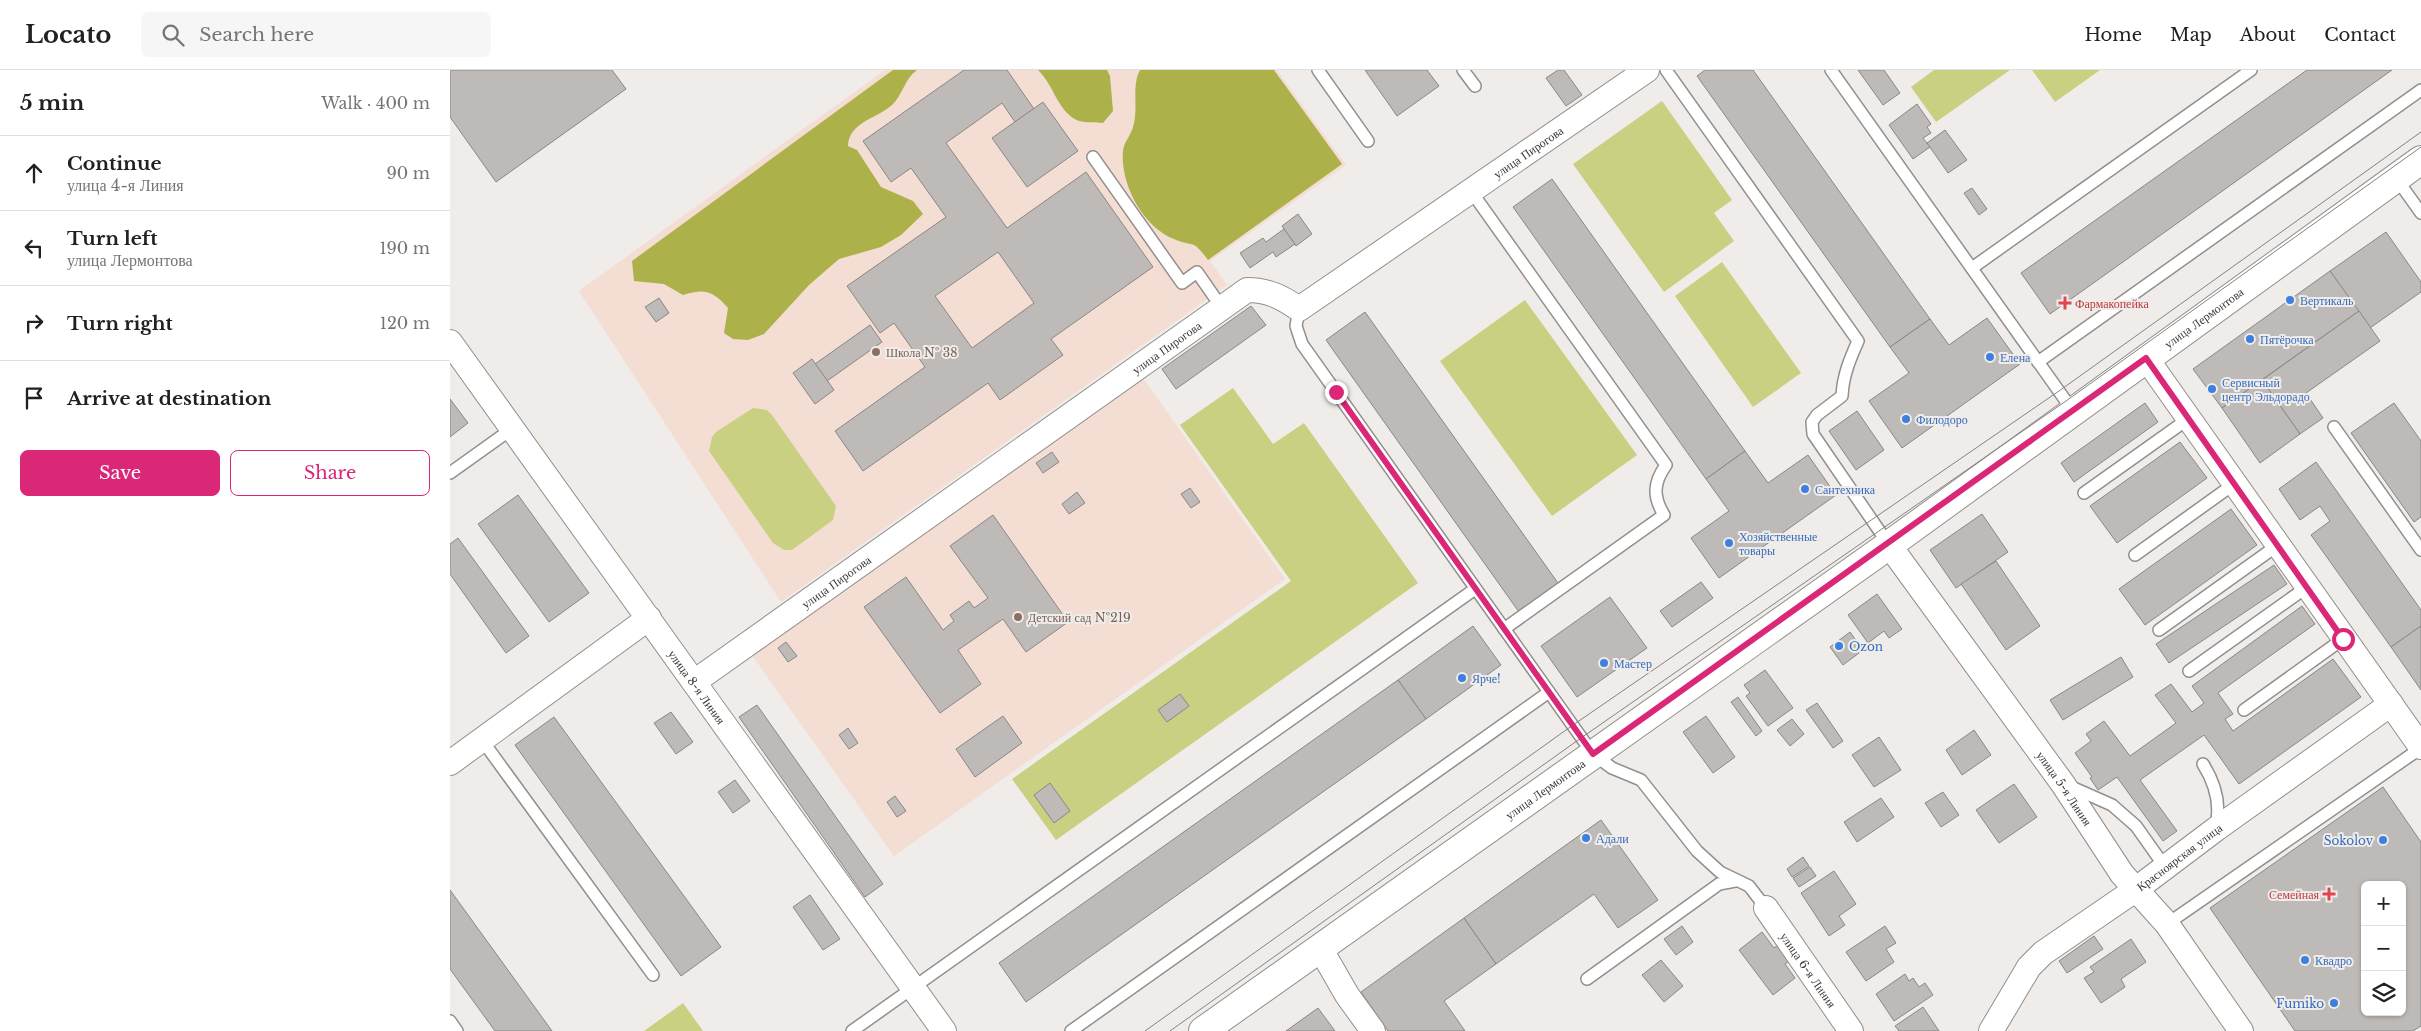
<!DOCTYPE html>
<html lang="en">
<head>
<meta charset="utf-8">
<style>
	:root { --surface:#fff; --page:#f6f6f6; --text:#202124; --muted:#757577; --line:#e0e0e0; --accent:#db2777 }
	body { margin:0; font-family:"Libre Baskerville",serif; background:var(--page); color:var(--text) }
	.controls { position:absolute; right:15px; bottom:15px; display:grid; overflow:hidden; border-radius:8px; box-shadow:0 1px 4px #0004 }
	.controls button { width:45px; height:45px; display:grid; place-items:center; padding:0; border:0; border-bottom:1px solid var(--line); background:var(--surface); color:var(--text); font:25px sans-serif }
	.stop { position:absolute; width:15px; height:15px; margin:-11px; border:4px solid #db2777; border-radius:50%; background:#fff }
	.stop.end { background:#db2777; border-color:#fff; box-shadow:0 1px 5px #0008 }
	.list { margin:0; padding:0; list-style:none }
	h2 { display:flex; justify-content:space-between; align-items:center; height:65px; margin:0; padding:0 20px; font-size:21px }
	h2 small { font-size:16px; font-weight:400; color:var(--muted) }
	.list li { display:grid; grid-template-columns:32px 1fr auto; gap:15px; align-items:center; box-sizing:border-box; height:75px; padding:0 20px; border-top:1px solid var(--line) }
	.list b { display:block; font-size:19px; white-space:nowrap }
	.list p { margin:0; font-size:16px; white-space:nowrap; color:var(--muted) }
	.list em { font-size:16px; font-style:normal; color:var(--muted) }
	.actions { display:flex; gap:10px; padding:15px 20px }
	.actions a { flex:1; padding:11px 0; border:1px solid var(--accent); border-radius:8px; text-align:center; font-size:18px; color:var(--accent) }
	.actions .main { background:var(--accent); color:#fff }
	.icon { flex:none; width:28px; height:28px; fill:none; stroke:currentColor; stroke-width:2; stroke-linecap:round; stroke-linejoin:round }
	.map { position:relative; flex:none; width:1971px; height:961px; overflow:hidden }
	header { display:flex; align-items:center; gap:30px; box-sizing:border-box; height:70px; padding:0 25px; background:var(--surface); border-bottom:1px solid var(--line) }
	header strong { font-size:24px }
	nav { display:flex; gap:28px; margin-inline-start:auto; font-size:18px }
	.search { width:350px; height:45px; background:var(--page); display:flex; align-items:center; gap:12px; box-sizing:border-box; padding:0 18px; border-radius:8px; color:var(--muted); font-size:19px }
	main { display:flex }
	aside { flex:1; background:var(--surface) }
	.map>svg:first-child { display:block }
</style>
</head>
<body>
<header>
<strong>Locato</strong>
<div class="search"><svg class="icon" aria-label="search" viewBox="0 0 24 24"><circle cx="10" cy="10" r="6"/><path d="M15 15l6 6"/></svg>Search here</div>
<nav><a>Home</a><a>Map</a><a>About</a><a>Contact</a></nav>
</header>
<main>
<aside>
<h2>5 min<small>Walk · 400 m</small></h2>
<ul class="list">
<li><svg class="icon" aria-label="ahead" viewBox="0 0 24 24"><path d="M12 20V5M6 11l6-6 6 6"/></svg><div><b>Continue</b><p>улица 4-я Линия</p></div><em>90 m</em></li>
<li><svg class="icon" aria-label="left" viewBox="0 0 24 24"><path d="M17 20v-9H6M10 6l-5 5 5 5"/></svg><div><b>Turn left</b><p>улица Лермонтова</p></div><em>190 m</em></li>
<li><svg class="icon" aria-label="right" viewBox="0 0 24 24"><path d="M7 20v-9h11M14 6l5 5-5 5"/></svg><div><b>Turn right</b></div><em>120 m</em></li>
<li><svg class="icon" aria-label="arrive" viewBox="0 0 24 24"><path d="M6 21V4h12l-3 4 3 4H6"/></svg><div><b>Arrive at destination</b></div></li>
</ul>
<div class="actions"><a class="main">Save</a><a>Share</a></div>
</aside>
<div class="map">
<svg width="1971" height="961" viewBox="0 0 1971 961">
	<rect width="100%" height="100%" fill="#efece9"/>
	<g fill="#f4ddd2">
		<polygon points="435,0 827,0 896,95 760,191 777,215 331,532 129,221"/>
		<polygon points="693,308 835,509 444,786 302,585"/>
	</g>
	<g fill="#cad081">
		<polygon points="1484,0 1560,0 1486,52 1461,17"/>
		<polygon points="1582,0 1650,0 1605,32"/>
		<polygon points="1212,31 1282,130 1264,143 1284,171 1214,222 1123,94"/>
		<polygon points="1272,192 1351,303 1303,337 1225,226"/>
		<polygon points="1075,230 1187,385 1102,446 990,291"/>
		<polygon points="783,318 823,374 854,353 968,513 606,770 562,709 841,511 730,355"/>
		<polygon points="303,338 317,340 322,345 386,436 383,450 342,480 334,480 323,473 259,381 262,367 266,362"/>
		<polygon points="233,933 253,961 194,961"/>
	</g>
	<g fill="#acb149">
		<path d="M443,0H467C455,8 452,26 442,35C426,49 399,52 398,76L407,80L431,117L463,131L473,144L451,165L431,177L389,189L359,215L314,264L298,270L283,269L274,263L278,238C263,221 255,218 233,225L214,214L184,211L182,191Z"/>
		<path d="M588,0H657L660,6L663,41L653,53C646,52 636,53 629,51C608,43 604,15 588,0Z"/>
		<path d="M690,0H824L892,94L758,190C742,168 745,178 724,169C693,157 670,114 673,81C674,72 681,65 683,57C689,38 681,17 690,0Z"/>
	</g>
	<g fill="#bdbab8" stroke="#8a8785" fill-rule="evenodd">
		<polygon points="0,0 162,0 176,19 46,112 0,47"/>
		<path d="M514,0H557L584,39L565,52L552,33L496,73L557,158L636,102L703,197L601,269L613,285L550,330L538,313L413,401L385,361L475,297L444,253L430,263L397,216L496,147L461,98L441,112L413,71ZM548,182L584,233L522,278L485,226Z"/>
		<polygon points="915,0 977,0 989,16 947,46"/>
		<polygon points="1108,0 1114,0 1132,25 1116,36 1096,8"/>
		<polygon points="1255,0 1303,0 1480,249 1440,277 1247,6"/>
		<polygon points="1408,0 1434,0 1450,23 1433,35"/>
		<polygon points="1857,0 1942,0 1600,244 1571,203"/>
		<polygon points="593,32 628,81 577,117 542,68"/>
		<polygon points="1467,34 1481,54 1477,57 1481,63 1473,68 1480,77 1463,89 1439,55"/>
		<polygon points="1495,60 1517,90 1498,103 1477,73"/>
		<polygon points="1102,109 1295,381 1256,409 1063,137"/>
		<polygon points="1522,118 1537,139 1529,145 1514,123"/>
		<polygon points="848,144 862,164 846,176 832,156"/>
		<polygon points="834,159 845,174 826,187 823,182 800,198 790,183 813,168 816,172"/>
		<polygon points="1936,162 1971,212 1971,222 1920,258 1880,201"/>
		<polygon points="1880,201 1909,241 1772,338 1743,299"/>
		<polygon points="209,228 219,243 206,252 195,237"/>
		<polygon points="801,236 816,255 726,319 712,299"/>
		<polygon points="1909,241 1930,271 1856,323 1873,348 1850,364 1812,310"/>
		<polygon points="915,242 1108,513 1069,542 876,270"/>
		<polygon points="1537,248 1570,294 1452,378 1419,331 1459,303 1440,277 1480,249 1499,275"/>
		<polygon points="420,255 432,272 377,311 365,294"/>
		<polygon points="362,289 384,320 365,334 343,303"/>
		<polygon points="1812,310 1850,364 1810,393 1772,338"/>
		<polygon points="0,329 18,353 0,367"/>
		<polygon points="1695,333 1708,352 1624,412 1611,393"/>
		<polygon points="1944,333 1971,371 1971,447 1964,452 1901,363"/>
		<polygon points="1407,341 1434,380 1406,400 1379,361"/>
		<polygon points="1730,372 1757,408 1667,473 1640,436"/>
		<polygon points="1295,381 1318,413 1358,385 1386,425 1269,508 1241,468 1279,441 1256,409"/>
		<polygon points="602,382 609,392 593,403 586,393"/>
		<polygon points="1866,392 1971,540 1971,556 1941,577 1861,465 1880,451 1870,436 1850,450 1829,419"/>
		<polygon points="740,418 750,432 741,438 731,424"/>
		<polygon points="627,422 635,433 619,444 612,434"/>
		<polygon points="68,425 139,523 99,552 28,454"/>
		<polygon points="1781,439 1807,475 1695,555 1669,519"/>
		<polygon points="1532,444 1558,482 1506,518 1480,480"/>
		<polygon points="543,445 618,552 576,582 553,549 508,580 531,614 490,643 414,537 456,507 493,560 504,551 500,545 519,531 524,538 538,528 500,476"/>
		<polygon points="8,468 79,566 56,583 0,504 0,474"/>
		<polygon points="1546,491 1590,556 1556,580 1511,514"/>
		<polygon points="1824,495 1837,514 1719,593 1706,574"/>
		<polygon points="1251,512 1263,528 1222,557 1210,541"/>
		<polygon points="1427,524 1452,559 1439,568 1434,561 1418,573 1398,545"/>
		<polygon points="1160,527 1197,578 1127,627 1091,576"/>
		<polygon points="1852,536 1865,554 1768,623 1783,644 1775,649 1783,661 1883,589 1911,627 1789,714 1754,665 1690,710 1727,761 1713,771 1667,707 1648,720 1640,708 1642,707 1625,683 1641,671 1636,664 1654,651 1680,686 1726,653 1705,625 1721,614 1742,642 1754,633 1742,616"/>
		<polygon points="1023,556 1051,595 976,649 948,610"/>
		<polygon points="1971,556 1971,620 1941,577"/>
		<polygon points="1400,562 1413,580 1393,595 1380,577"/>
		<polygon points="336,572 347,586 338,592 328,578"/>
		<polygon points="1671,587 1683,607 1613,650 1600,630"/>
		<polygon points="1315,600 1343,638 1318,656 1296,626 1300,623 1294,615"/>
		<polygon points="948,610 976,649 576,932 549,893"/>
		<polygon points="730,624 739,636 717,652 708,640"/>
		<polygon points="1288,627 1312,661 1306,666 1281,632"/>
		<polygon points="1367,633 1393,671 1383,678 1356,640"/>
		<polygon points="307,635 433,814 415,827 289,647"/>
		<polygon points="221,642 243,672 226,684 204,653"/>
		<polygon points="553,646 572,673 525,707 506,679"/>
		<polygon points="1256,646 1285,687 1263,703 1233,662"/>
		<polygon points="104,647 271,877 231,906 65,675"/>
		<polygon points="1342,649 1354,664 1340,676 1327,660"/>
		<polygon points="398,658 408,673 399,679 389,665"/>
		<polygon points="1524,660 1541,685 1512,705 1496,680"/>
		<polygon points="1429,667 1451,700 1424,717 1402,685"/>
		<polygon points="285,710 300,731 283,743 268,722"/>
		<polygon points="600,713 620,741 604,753 584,725"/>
		<polygon points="1564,714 1587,747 1549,773 1526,740"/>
		<path d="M1933,717L1971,772V956L1963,961H1845L1760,838ZM1915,815H1952V942H1915Z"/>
		<polygon points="1493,722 1509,745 1491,757 1475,733"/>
		<polygon points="445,726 456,741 447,747 437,732"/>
		<polygon points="1431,728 1444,747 1407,772 1394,752"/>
		<polygon points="1151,750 1208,830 1168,858 1144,824 1046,894 1014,848"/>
		<polygon points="1353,787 1359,796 1342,807 1337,799"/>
		<polygon points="1360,797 1366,806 1349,817 1343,808"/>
		<polygon points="1384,801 1406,834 1389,846 1395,855 1379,866 1351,823"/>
		<polygon points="0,820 102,961 45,961 0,899"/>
		<polygon points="360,825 390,869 373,880 343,837"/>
		<polygon points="1014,848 1046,894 994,931 1015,961 938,961 911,922"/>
		<polygon points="1232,856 1243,872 1226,885 1214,869"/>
		<polygon points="1435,856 1446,873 1436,879 1444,892 1416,911 1396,882"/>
		<polygon points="1312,862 1324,878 1330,873 1342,889 1335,894 1345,908 1323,925 1289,880"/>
		<polygon points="1644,866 1653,879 1617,903 1609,891"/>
		<polygon points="1681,869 1696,892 1671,909 1675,917 1651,933 1634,908 1644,902 1640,897"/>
		<polygon points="1211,890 1233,916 1214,932 1192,905"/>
		<polygon points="1455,904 1459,911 1463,908 1469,917 1475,913 1483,925 1444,951 1426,924"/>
		<polygon points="1473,937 1489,961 1449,961 1445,956"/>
		<polygon points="868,938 885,961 836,961"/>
	</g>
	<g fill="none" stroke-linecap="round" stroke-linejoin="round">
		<g stroke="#928f8d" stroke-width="14">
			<g id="service">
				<polyline points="868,0 918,71"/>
				<polyline points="1013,0 1025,16"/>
				<path d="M1216,0L1408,271C1400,289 1393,305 1392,326L1367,345L1362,352L1363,364L1439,475"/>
				<polyline points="1381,0 1623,341"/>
				<polyline points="643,87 732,213 747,202 772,238"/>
				<polyline points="1946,108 1971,143"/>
				<path d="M1021,121L1216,395C1203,413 1203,427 1214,445L1054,559"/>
				<polyline points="1522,198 1801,0"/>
				<polyline points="849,239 846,256 852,274 1143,684 1162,698 1191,710 1247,781 1270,802 1299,816 1316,838"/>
				<polyline points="1588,292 1971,20"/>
				<polyline points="1884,357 1971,480"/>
				<polyline points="0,403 63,358"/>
				<polyline points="1634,423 1738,349"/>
				<polyline points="1685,485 1784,414"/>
				<polyline points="1709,560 1828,475"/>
				<polyline points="1739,601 1857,517"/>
				<polyline points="1794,640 1893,569"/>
				<polyline points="32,670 203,905"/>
				<path d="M1753,694C1765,713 1771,734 1766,756"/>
				<polyline points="1619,716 1662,735 1686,756 1715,797"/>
				<polyline points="1717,854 1971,678"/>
				<polyline points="1137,909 1269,814 1285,811"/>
				<polyline points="0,951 7,961"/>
				<polyline points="402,961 1025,519"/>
				<polyline points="621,961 1099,622"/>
			</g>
		</g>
		<g stroke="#928f8d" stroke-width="26">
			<g id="minor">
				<path id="s1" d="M0,272L494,961"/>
				<polyline points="1696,288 1971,677"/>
				<path id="s2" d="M1439,475L1613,714L1672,804L1717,854L1791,961"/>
				<path id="s3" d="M244,612L797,220C818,220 832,227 849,239L1197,0"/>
				<polyline points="0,693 199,548"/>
				<path id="s4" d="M1316,838L1401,961"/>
				<polyline points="870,878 897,925 923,961"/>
				<path id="s5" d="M1541,961L1579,897L1593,883L1685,820L1766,759L1941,634"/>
			</g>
		</g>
		<g stroke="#928f8d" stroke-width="30">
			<g id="secondary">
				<path id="s6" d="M753,961L1439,475L1971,90"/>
			</g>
		</g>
		<use href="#service" stroke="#fff" stroke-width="11"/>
		<use href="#minor" stroke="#fff" stroke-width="24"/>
		<use href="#secondary" stroke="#fff" stroke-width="28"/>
		<g stroke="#858382" stroke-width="1">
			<polyline points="695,961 1123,655 1609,321 1971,62"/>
			<polyline points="720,961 1131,668 1616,331 1971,77"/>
		</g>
	</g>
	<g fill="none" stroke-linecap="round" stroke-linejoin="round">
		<polyline stroke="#db2777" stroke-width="6" points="886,322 1143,684 1696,288 1893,569"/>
	</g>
	<g fill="#3f7fe0" stroke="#efece9" stroke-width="2">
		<circle cx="1840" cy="230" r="5"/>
		<circle cx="1800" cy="269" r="5"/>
		<circle cx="1540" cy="287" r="5"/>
		<circle cx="1762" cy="319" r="5"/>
		<circle cx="1456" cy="349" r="5"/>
		<circle cx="1355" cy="419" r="5"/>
		<circle cx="1279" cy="473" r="5"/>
		<circle cx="1389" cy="576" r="5"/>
		<circle cx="1154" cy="593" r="5"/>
		<circle cx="1012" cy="608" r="5"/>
		<circle cx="1136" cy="768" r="5"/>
		<circle cx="1933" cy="770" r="5"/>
		<circle cx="1855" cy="890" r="5"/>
		<circle cx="1884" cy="933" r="5"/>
	</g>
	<g fill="#e0444e" stroke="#efece9" stroke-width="2">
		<path d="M1612.5 225.5h5v5h5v5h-5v5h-5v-5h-5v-5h5z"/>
		<path d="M1876.5 816.5h5v5h5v5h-5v5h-5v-5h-5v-5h5z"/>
	</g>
	<g fill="#8d6e63" stroke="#efece9" stroke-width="2">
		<circle cx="426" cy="282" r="5"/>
		<circle cx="568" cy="547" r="5"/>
	</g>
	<g text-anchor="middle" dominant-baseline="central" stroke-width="4" stroke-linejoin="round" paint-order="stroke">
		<g font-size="12" fill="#3b3a39" stroke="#efece9">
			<text stroke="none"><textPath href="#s3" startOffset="1012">улица Пирогова</textPath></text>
			<text stroke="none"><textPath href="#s6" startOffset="1229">улица Лермонтова</textPath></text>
			<text stroke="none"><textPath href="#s3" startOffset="579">улица Пирогова</textPath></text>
			<text stroke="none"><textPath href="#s3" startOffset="174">улица Пирогова</textPath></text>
			<text stroke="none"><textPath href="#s1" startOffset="424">улица 8-я Линия</textPath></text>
			<text stroke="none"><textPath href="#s6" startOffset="419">улица Лермонтова</textPath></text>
			<text stroke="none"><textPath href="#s2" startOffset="300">улица 5-я Линия</textPath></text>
			<text stroke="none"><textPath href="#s5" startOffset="261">Красноярская улица</textPath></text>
			<text stroke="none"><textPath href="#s4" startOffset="75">улица 6-я Линия</textPath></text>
		</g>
		<g font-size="12" fill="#366cbe" stroke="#efece9" text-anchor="start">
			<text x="1850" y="230">Вертикаль</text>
			<text x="1810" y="269">Пятёрочка</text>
			<text x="1550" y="287">Елена</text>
			<text x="1772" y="312">Сервисный<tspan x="1772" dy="14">центр Эльдорадо</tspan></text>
			<text x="1466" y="349">Филодоро</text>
			<text x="1365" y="419">Сантехника</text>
			<text x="1289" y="466">Хозяйственные<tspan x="1289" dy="14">товары</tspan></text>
			<text x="1399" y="576">Ozon</text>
			<text x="1164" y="593">Мастер</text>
			<text x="1022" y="608">Ярче!</text>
			<text x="1146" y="768">Адали</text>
			<text x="1923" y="770" text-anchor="end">Sokolov</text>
			<text x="1865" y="890">Квадро</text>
			<text x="1874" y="933" text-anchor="end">Fumiko</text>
		</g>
		<g font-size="12" fill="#be3a42" stroke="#efece9" text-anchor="start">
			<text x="1625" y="233">Фармакопейка</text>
			<text x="1869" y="824" text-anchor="end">Семейная</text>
		</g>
		<g font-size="12" fill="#785e54" stroke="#efece9" text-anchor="start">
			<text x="436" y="282">Школа № 38</text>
			<text x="578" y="547">Детский сад №219</text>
		</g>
	</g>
</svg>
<div class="controls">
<button>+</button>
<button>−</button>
<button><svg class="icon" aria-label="layers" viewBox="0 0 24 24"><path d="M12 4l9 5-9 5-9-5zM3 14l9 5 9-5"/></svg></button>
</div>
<div class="stop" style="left:1893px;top:569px"></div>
<div class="stop end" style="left:886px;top:322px"></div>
</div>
</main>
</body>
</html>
